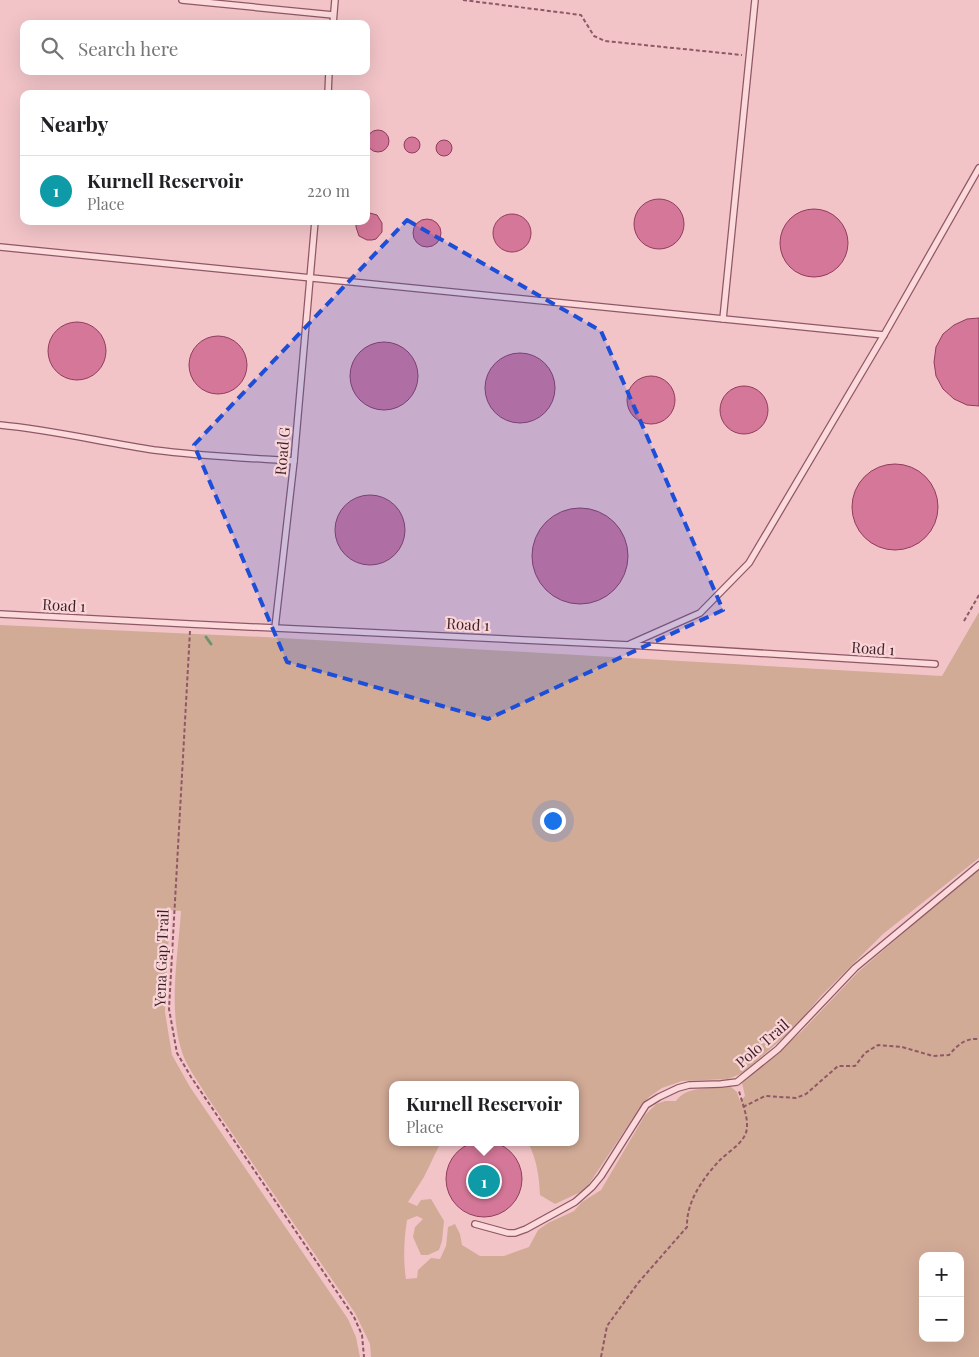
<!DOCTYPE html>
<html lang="en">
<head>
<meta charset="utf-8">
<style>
	:root { --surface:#fff; --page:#f6f6f6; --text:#202124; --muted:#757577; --line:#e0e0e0; --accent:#2563eb }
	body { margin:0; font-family:"Playfair Display",serif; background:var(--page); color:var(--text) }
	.controls { position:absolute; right:15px; bottom:15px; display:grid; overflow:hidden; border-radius:10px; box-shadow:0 5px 20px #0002 }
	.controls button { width:45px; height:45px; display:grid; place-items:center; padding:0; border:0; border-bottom:1px solid var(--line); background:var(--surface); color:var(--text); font:25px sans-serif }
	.you { position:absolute; left:552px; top:820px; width:18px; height:18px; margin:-12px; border:4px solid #fff; border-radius:50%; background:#1a73e8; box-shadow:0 0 0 8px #1a73e833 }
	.badge { display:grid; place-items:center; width:32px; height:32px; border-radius:50%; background:var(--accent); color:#fff; font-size:16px; font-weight:700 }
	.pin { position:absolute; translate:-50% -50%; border:2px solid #fff; box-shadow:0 1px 5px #0006 }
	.popup { position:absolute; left:389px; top:1081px; width:190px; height:65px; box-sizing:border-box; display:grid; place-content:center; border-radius:10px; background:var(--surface); filter:drop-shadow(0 1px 4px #0005); font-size:16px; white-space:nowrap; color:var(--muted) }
	.popup b { font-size:19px; color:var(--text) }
	.popup::after { content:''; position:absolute; left:50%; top:100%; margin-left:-10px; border:10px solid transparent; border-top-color:var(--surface) }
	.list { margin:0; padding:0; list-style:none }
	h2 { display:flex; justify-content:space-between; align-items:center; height:65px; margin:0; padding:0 20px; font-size:21px }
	h2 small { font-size:16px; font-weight:400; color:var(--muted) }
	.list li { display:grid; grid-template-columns:32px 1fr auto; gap:15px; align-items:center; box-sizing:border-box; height:70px; padding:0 20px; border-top:1px solid var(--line) }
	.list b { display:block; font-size:19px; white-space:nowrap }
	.list p { margin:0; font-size:16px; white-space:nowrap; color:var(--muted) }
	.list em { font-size:16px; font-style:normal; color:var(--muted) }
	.icon { flex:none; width:28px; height:28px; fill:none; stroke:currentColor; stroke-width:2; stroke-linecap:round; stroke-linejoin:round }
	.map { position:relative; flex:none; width:979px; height:1357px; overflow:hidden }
	.search { position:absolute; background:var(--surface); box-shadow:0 5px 20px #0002; left:20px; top:20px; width:350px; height:55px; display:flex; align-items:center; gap:12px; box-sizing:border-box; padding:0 18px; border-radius:10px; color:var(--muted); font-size:19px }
	.panel { position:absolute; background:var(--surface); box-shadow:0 5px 20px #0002; left:20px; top:90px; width:350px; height:135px; border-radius:10px }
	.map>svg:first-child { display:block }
</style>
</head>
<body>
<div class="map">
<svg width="979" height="1357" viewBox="0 0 979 1357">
	<rect width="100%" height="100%" fill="#f2c4c8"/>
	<path fill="#d2ab97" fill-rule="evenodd" d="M979,612V858L883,934L821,996L794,1028L743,1073L728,1079L682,1081L662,1088L649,1097L641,1106L585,1190L555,1204L540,1195C539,1175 537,1161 528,1142H575V1085H393V1142H444L439,1146L424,1177L408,1202L417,1206L421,1200L431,1199L444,1221L442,1241L439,1250L428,1255H421L413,1237L415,1227L423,1219L417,1216L407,1220C404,1239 403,1261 406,1279L417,1278L418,1270L431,1258L440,1259L446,1246L448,1227L455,1224L460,1234L462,1245L480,1256H504L529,1247L538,1230L548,1223L574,1211L582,1202L601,1190L645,1115L656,1104L665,1101H676C686,1085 715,1089 731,1087L737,1092L740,1101L745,1096L742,1083L802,1031L858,972L979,868V1357H371L370,1344L355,1313L208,1098C201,1086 192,1074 186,1062C166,1019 178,957 181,911L170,910L165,1012L172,1055L190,1087L348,1319L356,1337L360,1357H0V625L264,637L942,676ZM923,1256H960V1338H923Z"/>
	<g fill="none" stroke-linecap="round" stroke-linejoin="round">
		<polyline stroke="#6d956c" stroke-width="3" points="206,637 211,644"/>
	</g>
	<g fill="#d47798" stroke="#913c5c">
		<circle cx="378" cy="141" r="11"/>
		<circle cx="412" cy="145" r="8"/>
		<circle cx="444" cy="148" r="8"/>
		<circle cx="659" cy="224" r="25"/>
		<circle cx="814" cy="243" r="34"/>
		<polygon points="366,212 377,215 382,223 382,232 376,239 372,240 367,240 359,236 356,227 356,221 366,221"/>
		<circle cx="512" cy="233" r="19"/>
		<circle cx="427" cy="233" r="14"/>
		<polygon points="979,318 979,406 967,405 954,399 943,389 936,376 934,362 936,347 943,334 954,325 967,319"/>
		<circle cx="77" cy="351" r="29"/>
		<circle cx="218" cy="365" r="29"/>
		<circle cx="384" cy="376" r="34"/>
		<circle cx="520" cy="388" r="35"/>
		<circle cx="651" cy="400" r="24"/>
		<circle cx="744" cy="410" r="24"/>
		<circle cx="895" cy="507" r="43"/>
		<circle cx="370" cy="530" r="35"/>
		<circle cx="580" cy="556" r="48"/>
		<circle cx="484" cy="1179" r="38"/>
	</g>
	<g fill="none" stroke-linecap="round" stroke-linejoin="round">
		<g stroke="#8f5866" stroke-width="8">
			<g id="lane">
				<polyline points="182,0 333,15"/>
				<polyline points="333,24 335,0"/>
				<polyline points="328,94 329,71"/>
				<polyline points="0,247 884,335"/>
				<polyline points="723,319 755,0"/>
				<path d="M0,425C52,430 102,442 154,450C200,456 247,458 294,461"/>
				<polyline points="0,614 190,624 629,645 935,664"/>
				<polyline points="275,628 294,461 315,221"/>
				<polyline points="630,644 700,613 749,563 884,335 979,168"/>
				<polyline points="475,1224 508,1233 515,1233 526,1229 575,1202 592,1187 601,1176 646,1105 659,1097 678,1088 689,1085 721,1084 737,1082 778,1049 855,968 979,865"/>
			</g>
		</g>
		<g stroke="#8f5866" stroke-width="2" stroke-dasharray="4 2.5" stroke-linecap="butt">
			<polyline points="463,0 581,15 594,36 605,41 742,55"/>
			<polyline points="964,621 979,595"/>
			<polyline points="190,631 169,1009 177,1053 191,1077 354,1317 362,1335 364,1357"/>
			<path d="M743,1107L765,1096L796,1098L806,1094L838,1066H855L865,1053L878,1045L902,1047L933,1056L949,1055C958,1045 964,1038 979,1039"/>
			<path d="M601,1357L607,1326L638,1283L687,1227C686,1202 703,1178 720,1160C730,1150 748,1141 747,1125C747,1114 742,1102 739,1091"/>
		</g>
		<use href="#lane" stroke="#fcd9db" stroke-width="5.5"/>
	</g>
	<path fill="#1d4ed8" fill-opacity="0.2" stroke="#1d4ed8" stroke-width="4" stroke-dasharray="10 6" stroke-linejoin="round" d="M407,220L601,331L723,610L488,719L287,662L194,445Z"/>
	<g text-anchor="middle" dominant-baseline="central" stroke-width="4.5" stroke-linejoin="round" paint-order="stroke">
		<g font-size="15" fill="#3e1e27" stroke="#f9d5d7">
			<text transform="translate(282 451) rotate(-85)">Road G</text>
			<text transform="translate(64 605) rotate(3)">Road 1</text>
			<text transform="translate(468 624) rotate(3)">Road 1</text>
			<text transform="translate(873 648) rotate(4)">Road 1</text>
			<text transform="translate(161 958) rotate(-88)">Yena Gap Trail</text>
			<text transform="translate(762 1043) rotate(-41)">Polo Trail</text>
		</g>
	</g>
</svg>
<div class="controls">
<button>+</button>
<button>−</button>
</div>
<div class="you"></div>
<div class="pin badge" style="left:484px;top:1181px;background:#0f9aa8">1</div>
<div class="popup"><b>Kurnell Reservoir</b>Place</div>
<div class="search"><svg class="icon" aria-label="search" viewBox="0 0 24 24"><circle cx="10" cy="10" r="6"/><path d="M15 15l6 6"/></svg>Search here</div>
<section class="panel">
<h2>Nearby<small></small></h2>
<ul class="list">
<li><span class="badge" style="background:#0f9aa8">1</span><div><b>Kurnell Reservoir</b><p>Place</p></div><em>220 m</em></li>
</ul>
</section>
</div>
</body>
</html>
